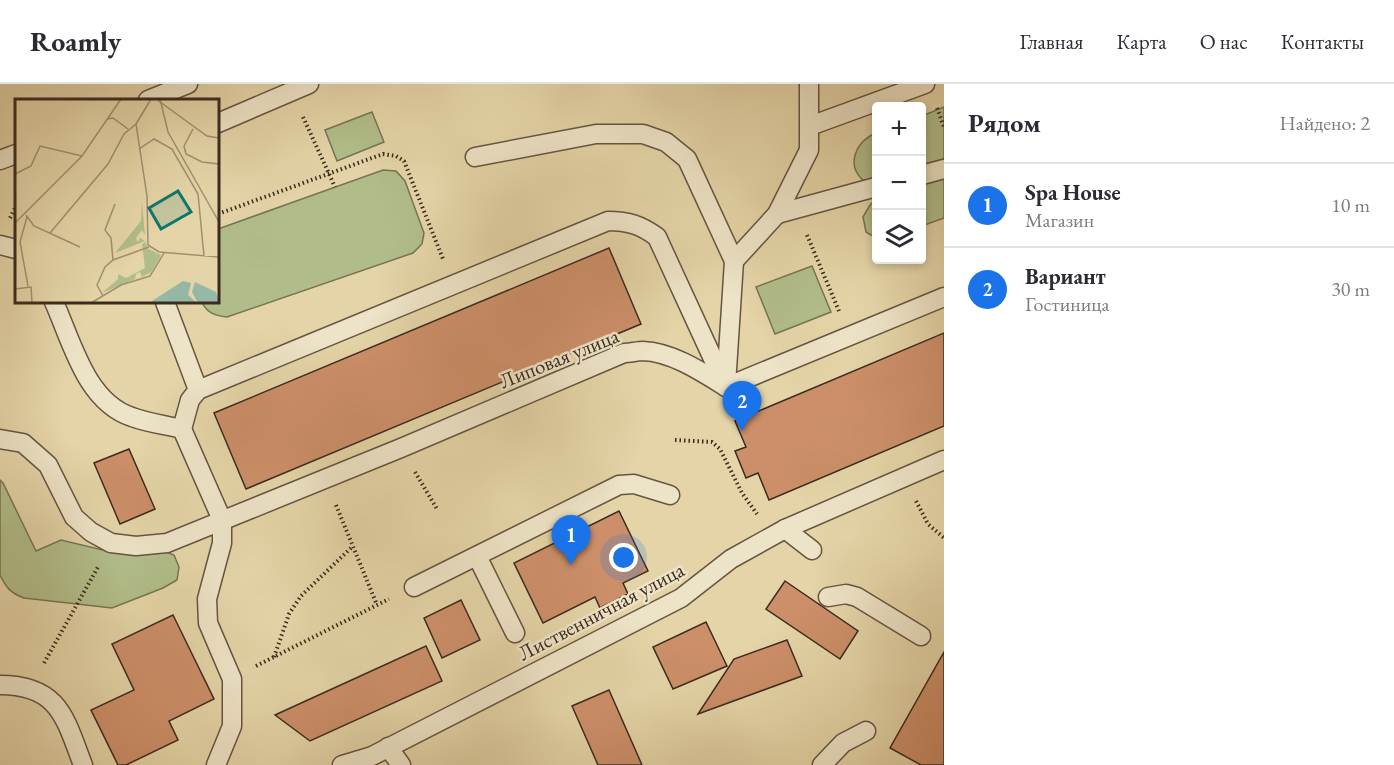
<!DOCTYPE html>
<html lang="ru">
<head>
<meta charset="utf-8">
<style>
	:root { --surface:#fff; --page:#f2f2f3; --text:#2b2b33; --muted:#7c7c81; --line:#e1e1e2; --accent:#1a73e8 }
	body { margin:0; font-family:"EB Garamond",serif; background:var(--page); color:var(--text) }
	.controls { position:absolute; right:18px; top:18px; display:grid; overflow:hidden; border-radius:6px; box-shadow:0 3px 9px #0003 }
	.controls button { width:54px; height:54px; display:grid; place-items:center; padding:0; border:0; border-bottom:2px solid var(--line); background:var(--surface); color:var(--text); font:30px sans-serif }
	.you { position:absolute; left:624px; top:474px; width:21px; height:21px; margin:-15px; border:4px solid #fff; border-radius:50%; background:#1a73e8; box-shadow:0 0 0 9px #1a73e833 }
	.badge { display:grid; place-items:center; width:39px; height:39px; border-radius:50%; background:var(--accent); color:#fff; font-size:20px; font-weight:700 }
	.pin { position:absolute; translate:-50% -50px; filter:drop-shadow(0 2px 3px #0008) }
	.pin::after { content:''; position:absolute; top:32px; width:21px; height:18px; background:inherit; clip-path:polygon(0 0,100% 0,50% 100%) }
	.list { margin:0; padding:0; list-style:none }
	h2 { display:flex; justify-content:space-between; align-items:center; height:78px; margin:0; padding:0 24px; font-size:26px }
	h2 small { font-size:20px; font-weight:400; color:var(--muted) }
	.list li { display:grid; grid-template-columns:39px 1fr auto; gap:18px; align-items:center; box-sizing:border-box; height:84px; padding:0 24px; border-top:2px solid var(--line) }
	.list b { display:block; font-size:22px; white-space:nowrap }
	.list p { margin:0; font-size:20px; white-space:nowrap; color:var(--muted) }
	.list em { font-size:20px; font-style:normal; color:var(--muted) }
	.icon { flex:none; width:33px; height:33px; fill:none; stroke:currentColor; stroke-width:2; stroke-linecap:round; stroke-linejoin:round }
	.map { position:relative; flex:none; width:944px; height:681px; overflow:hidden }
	header { display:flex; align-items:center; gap:36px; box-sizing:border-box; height:84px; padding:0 30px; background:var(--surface); border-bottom:2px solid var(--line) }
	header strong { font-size:28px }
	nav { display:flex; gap:33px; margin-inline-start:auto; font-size:21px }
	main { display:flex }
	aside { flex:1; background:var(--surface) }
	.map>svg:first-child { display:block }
</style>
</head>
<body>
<header>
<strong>Roamly</strong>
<nav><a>Главная</a><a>Карта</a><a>О нас</a><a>Контакты</a></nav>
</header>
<main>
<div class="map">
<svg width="944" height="681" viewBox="0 0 944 681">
	<rect width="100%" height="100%" fill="#e4d4a7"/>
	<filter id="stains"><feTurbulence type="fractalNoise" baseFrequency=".00333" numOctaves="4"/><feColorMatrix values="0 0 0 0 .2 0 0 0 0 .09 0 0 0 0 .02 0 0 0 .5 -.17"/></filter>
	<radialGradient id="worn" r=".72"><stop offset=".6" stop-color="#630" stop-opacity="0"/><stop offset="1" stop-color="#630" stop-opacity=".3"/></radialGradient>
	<g fill="#b1bd89" stroke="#767454" stroke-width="1.5">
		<polygon points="944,23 944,75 922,81 922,32"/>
		<polygon points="372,28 384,58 337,77 325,46"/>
		<path d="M876,49V93L864,97C845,81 856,57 876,49Z"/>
		<path d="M383,86L396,87L405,97L424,149L422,160L413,169L227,233C216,232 206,229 202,218H218V145Z"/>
		<polygon points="944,93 944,134 922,142 922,100"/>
		<polygon points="876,115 876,154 866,148 863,133 870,121"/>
		<polygon points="812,182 831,228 775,250 756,203"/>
		<path d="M0,396L3,399L36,467L61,456L107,467L136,469L161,466L174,471L179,483L177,496L163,504L112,524L24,514C10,509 6,503 0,491Z"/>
	</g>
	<g fill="#cc8f69" stroke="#3b2b1f" stroke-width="1.5">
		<polygon points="609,164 641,240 246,405 214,329"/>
		<polygon points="944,249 944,342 769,416 758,389 746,394 735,367 746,363 735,337"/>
		<polygon points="129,365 155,425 120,440 94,379"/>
		<polygon points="619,427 648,487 623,499 628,510 600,524 595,513 543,539 514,479"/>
		<polygon points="785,497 858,547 840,575 766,525"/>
		<polygon points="461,516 480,556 442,574 424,534"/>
		<polygon points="173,531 214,615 169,637 178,656 126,681 118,681 91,626 134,606 112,560"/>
		<polygon points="706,538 727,582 673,605 653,563"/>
		<polygon points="787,556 802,592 698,630 734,575"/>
		<polygon points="426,562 442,597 310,657 275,631"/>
		<polygon points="944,568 944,681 921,681 890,664"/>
		<polygon points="609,606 642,681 598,681 572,622"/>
	</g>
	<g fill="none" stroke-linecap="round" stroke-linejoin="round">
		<g stroke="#655541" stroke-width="21">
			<g id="lane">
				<polyline points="148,16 188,0"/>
				<polyline points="218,39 309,0"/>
				<polyline points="810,42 925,0"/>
				<polyline points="475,73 596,50 643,50 666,58 687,75 734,177 726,301"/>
				<polyline points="0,76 16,70"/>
				<polyline points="922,91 944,85"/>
				<polyline points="777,130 876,103"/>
				<polyline points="0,161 16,165"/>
				<polyline points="734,177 777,130 809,66 809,0"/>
				<path d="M54,218C72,258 86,318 132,333C148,339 166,341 182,345L222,436V459L207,515L208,539L232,595V642L216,681"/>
				<polyline points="165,218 198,306"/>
				<path d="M182,345L190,316L198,306L608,137C628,137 641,141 657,153L726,303"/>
				<path d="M0,355L23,359L48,381L74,433L91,448L111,459L136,462L167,459L401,364L624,269C630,269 637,267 643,267C672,268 702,288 726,303L944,213"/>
				<polyline points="785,445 812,466"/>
				<polyline points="477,472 515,549"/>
				<polyline points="414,503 619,401 634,400 670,411"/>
				<polyline points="828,513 846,510 857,513 921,552"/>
				<path d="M0,601C59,601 65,634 83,681"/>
				<polyline points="388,663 401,681"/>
				<polyline points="342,681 372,672 681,514 731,475 785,445 944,376"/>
				<polyline points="822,681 843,659 866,647"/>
			</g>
		</g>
		<g stroke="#3b2b1f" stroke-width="4" stroke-dasharray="1.5 3" stroke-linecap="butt">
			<polyline points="937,24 944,43"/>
			<polyline points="303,33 335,103"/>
			<polyline points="218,130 383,70 396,72 404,77 443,175"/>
			<polyline points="10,134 16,122"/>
			<polyline points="807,151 839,227"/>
			<polyline points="675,356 712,358 720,365 742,409 757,430"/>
			<polyline points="415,388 437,425"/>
			<polyline points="916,417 928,440 944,454"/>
			<polyline points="336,421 377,521"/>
			<polyline points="274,573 289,530 301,512 353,462"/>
			<polyline points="44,579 98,483"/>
			<polyline points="256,582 389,515"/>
		</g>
		<use href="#lane" stroke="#ede3c6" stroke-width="18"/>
	</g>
	<g text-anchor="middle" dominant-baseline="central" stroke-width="5" stroke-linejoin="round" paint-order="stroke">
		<g font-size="21" fill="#3b2b1f" stroke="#ede3c6">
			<text transform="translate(559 274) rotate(-22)">Липовая улица</text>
			<text transform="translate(601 527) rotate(-28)">Лиственничная улица</text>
		</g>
	</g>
	<g transform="translate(15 15)">
		<rect width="204" height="204" fill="#e4d4a7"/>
		<path d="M127,103L130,136L127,131L121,139L123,143L125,139L130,142L100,154L126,122ZM131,143L132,149L146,156L136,173L127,178L125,173L121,175L120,180L87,194L103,180V175L111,179L130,169L127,145Z" fill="#b1bd89"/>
		<path d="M168,182L176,184L173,196L182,204H134ZM180,183L201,193L204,204H183L177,193Z" fill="#95b8a7"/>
		<path fill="none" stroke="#a09071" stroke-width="1.5" d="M136,0L121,25L132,97L133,146L144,153L204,158M141,0L192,37L204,39M145,0L153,33L204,123M92,20L98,19L113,30M178,30L169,47L171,55L187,63L204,65M124,50L139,40L157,50L183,95L189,157M0,75L16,67L25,47L67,57M11,116L19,127L65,148M12,118L5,143L13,187M0,124L67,57L106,0M35,134L93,65L109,35L121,25M98,161L96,139L90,131L100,105M0,190L16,188L17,204M88,197L82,186L90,168L98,161L134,148M76,204L106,186L135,177L149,154"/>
		<path fill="#0f766e" fill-opacity="0.15" stroke="#0f766e" stroke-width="3" d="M163,92L176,113L146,130L134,109Z"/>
		<rect width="204" height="204" fill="none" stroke="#3b2b1f" stroke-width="3"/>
	</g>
	<rect width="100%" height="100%" filter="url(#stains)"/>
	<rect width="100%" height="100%" fill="url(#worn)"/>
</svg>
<div class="controls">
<button>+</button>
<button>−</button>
<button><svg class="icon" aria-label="layers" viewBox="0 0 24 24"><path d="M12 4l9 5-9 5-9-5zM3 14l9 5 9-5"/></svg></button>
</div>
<div class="you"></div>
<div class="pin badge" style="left:571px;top:481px">1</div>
<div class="pin badge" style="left:742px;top:347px">2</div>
</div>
<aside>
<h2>Рядом<small>Найдено: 2</small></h2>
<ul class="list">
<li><span class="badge">1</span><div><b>Spa House</b><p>Магазин</p></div><em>10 m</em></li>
<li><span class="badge">2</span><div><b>Вариант</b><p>Гостиница</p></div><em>30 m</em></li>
</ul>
</aside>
</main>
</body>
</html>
